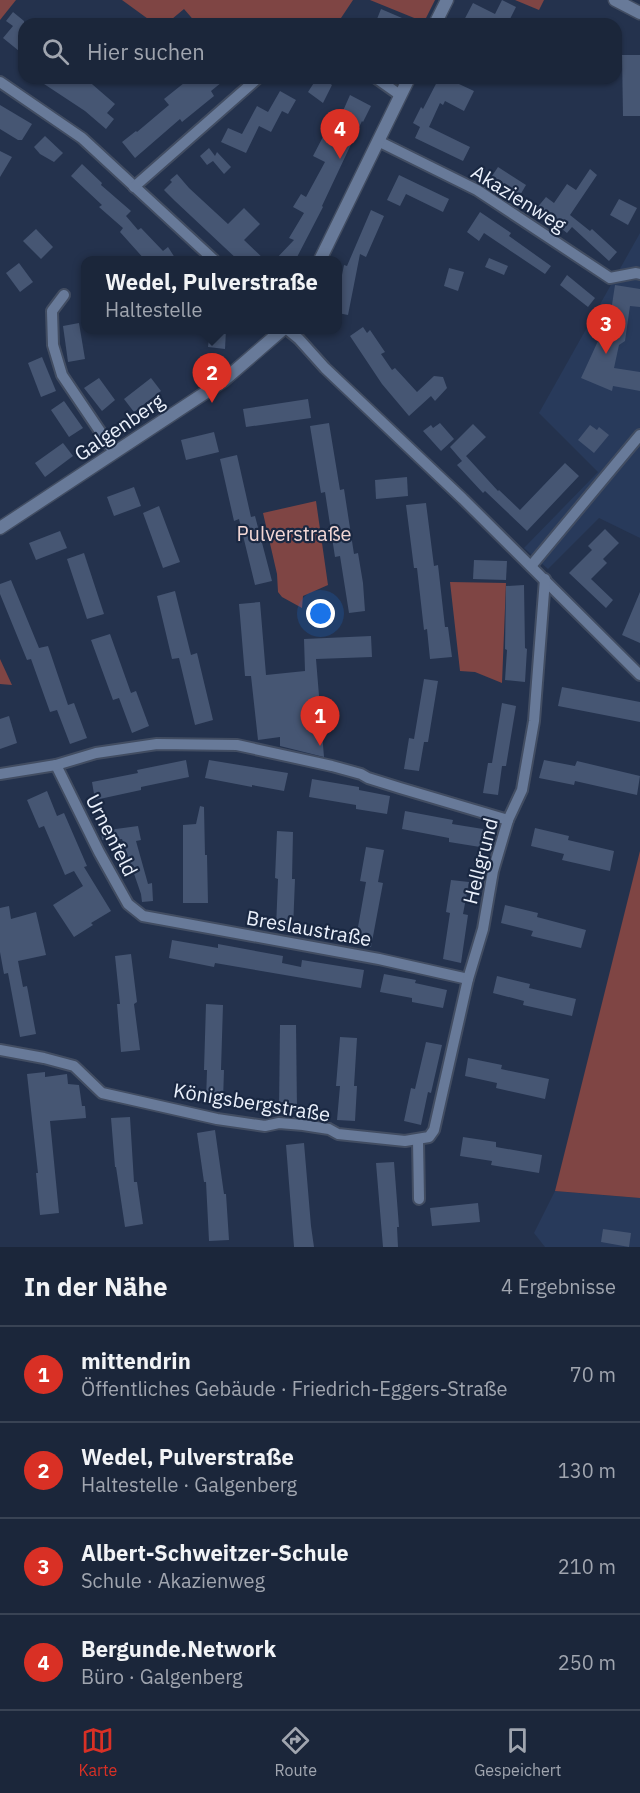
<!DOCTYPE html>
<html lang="de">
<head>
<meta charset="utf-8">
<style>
	:root { --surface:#1b263a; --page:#242e42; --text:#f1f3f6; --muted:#a0a5af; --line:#394354; --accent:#d93025 }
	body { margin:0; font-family:"IBM Plex Sans",sans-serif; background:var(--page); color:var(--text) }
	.you { position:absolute; left:321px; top:614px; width:21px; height:21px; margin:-15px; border:4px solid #fff; border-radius:50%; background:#1a73e8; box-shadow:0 0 0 9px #1a73e833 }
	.badge { display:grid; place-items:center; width:39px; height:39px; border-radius:50%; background:var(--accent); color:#fff; font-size:20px; font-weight:700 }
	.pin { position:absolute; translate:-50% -50px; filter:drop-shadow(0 2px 3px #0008) }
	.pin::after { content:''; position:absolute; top:32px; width:21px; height:18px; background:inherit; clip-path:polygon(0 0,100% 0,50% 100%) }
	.popup { position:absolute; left:81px; top:256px; width:261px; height:78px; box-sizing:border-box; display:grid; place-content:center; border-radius:12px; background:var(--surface); filter:drop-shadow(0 2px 4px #0005); font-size:20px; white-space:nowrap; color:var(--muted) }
	.popup b { font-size:22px; color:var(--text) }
	.popup::after { content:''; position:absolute; left:50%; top:100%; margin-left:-12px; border:12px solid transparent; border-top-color:var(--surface) }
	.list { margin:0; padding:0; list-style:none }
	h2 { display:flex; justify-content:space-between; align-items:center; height:78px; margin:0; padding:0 24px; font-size:26px }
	h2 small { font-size:20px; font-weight:400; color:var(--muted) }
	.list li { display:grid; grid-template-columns:39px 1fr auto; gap:18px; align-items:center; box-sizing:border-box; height:96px; padding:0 24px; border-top:2px solid var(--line) }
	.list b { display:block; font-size:22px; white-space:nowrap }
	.list p { margin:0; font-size:20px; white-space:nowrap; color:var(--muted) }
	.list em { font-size:20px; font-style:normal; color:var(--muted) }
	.icon { flex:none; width:33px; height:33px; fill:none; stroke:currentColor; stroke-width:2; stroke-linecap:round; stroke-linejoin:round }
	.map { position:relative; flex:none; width:640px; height:1247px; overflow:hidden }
	.search { position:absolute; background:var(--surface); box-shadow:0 2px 4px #0004; left:18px; right:18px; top:18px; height:66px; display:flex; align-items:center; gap:15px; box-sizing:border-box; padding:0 21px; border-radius:18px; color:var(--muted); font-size:22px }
	.sheet { height:462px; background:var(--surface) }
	nav { display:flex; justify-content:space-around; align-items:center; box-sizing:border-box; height:84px; border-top:2px solid var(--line); background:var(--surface); font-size:16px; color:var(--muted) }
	nav a { display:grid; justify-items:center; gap:3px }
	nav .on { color:var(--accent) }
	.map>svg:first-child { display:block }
</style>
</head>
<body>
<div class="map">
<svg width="640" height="1247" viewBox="0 0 640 1247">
	<rect width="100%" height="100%" fill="#24324d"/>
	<g fill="#283a5b">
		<polygon points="640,233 640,538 599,518 548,569 524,548 598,472 539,413"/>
		<polygon points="555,1191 640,1198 640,1247 545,1247 534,1233"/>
	</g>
	<g fill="#7f4544">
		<polygon points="0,0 16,0 0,20"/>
		<polygon points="122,0 353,0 337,24 310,24 307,23 305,24 205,24 201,20 197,24 184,9 166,24 155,24"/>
		<polygon points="370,0 435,0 424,22"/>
		<polygon points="515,0 544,0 539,10"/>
		<polygon points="316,501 328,585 303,596 302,608 282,597 278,592 277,574 263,513"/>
		<polygon points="450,582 506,583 502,683 475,672 460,671"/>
		<polygon points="0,659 12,685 0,684"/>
		<polygon points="640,851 640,1198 555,1191"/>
	</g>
	<g fill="#465673">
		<polygon points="502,0 516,7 509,21 514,24 462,24 473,3 495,14"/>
		<polygon points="381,9 416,24 375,24"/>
		<polygon points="13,12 24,21 24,55 3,38 13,26 6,21"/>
		<polygon points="622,55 640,55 640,116 623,116"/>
		<polygon points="35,78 85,78 115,104 107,113 114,119 106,129 85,111"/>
		<polygon points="181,78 227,78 211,91 214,96 182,122 180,119 135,158 122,142 136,131 137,132 169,105 164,99 184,83"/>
		<polygon points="317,78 330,78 328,82 332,85 323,103 308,92"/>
		<polygon points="439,78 462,78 459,84 474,91 464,111 445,101 443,105 440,103 429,127 470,147 463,161 415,138 420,127 413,123 421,107 423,109"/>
		<polygon points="280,91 296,100 288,114 282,111 271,132 259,126 246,153 221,142 228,128 242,134 257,106 268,112"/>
		<polygon points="350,95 371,106 363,122 362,121 322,206 323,207 295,261 274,261 294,240 289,238 304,213 293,207 301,194 306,197 325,162 313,156 326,131 322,129 329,115 339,120"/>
		<polygon points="0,105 32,124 22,140 18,140 0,129"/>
		<polygon points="45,136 63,153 54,162 40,154 34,147"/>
		<polygon points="209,148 215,156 217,152 231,167 224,174 213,161 207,165 200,156"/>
		<polygon points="0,151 12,157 0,177"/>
		<polygon points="82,164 102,183 101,185 131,211 126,216 138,230 141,228 163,251 168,247 177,261 146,261 120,232 123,228 99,207 102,205 71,176"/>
		<polygon points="498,167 526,185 519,197 490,179"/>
		<polygon points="590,169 597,175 570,215 590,231 592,229 617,252 609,261 572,227 567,233 536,209 546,197 554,203 567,184 576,190"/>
		<polygon points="177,174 189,188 228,224 244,208 260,224 244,240 266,261 239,261 175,201 164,190 172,182 170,180"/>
		<polygon points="399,175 449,199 443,212 406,194 400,206 387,200"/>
		<polygon points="619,199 637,208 628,225 610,215"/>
		<polygon points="371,210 384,216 366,257 360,254 348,315 338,313 338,295 344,265 347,266"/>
		<polygon points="480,212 511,233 509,236 551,266 545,274 484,233 479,241 467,232"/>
		<polygon points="36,229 53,247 41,259 23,241"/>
		<polygon points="489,258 508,266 504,275 485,267"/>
		<polygon points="19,263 33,282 20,292 6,273"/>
		<polygon points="449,268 464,272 458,291 444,286"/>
		<polygon points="567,275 595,298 588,307 560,285"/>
		<polygon points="615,285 640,289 640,307 630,306 625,341 619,345 614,368 640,372 640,391 613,386 612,391 581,378 603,330 608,331"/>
		<polygon points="79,323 85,359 68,362 63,326"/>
		<polygon points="363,327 367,333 370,330 385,352 381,354 392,370 395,368 417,392 434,376 443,377 447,388 435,401 431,396 409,416 382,384 350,336"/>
		<polygon points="210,330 226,330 225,349 208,347"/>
		<polygon points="42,357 56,391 41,397 28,363"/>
		<polygon points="99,378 115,400 102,411 84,388"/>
		<polygon points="151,378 161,391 134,412 124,399"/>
		<polygon points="308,399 311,418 246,427 243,409"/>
		<polygon points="64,401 83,428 69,437 51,410"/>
		<polygon points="329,423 340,490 344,489 354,554 358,553 363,583 365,611 349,613 340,556 335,557 325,492 321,493 310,426"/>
		<polygon points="440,423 454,439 441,451 423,431 431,425 433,428"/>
		<polygon points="473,424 486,437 464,458 466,456 498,491 499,490 520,510 565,463 579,476 527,531 485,491 483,493 457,465 462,461 450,447"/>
		<polygon points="590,425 597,430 599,427 609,435 594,453 578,440"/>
		<polygon points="214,432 219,452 186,460 181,440"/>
		<polygon points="63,443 73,456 45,477 35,463"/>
		<polygon points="237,455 251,517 255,516 272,581 255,585 239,519 234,521 220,459"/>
		<polygon points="407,477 408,496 376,499 375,480"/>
		<polygon points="134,487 141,506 114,516 107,497"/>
		<polygon points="426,503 434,566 438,565 445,627 448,627 452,657 430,659 427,629 424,630 417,568 414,568 406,505"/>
		<polygon points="159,506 180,562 163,568 143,513"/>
		<polygon points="605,529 619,543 603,559 607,563 591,579 613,600 606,608 569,573 592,550 588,546"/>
		<polygon points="60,531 67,548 36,560 29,543"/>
		<polygon points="84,553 104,614 87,619 67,559"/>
		<polygon points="474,560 507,561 506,580 473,579"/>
		<polygon points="11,580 39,648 48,646 68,705 74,703 87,738 70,744 57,710 50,712 31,659 27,660 0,594 0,584"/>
		<polygon points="524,585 525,648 527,649 525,682 505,680 507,650 505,649 506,586"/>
		<polygon points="175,591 191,655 197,653 213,720 195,725 179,658 172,659 157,596"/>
		<polygon points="640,592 640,643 622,635"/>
		<polygon points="260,602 266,675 305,671 304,639 371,636 372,657 316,659 324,757 280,746 280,737 258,740 251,676 245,676 239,604"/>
		<polygon points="110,634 131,693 136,691 149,726 132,733 119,698 113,700 91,640"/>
		<polygon points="424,679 438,681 428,742 424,742 419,771 404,769 409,738 414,739"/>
		<polygon points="562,687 640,702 640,722 558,706"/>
		<polygon points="502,703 516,706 506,766 502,766 498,795 483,793 488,763 492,763"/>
		<polygon points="9,716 17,743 0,749 0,719"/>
		<polygon points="186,760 189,777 141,787 141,790 95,800 92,782 138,773 137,770"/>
		<polygon points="209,760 288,773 284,791 252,785 252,787 205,778"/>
		<polygon points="544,760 575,766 577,761 640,776 637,795 575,781 574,785 539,778"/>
		<polygon points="312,779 359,787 359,790 390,796 387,814 356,809 356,805 309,797"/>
		<polygon points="47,791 57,816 64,813 87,866 84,867 111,911 91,923 93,925 74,937 53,905 83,886 74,871 65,875 44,826 39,828 27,800"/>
		<polygon points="200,806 204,807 205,855 207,855 208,903 183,903 183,825 196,824"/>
		<polygon points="405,811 453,820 452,824 483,829 480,847 449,842 449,838 402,829"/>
		<polygon points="138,826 141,840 136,841 148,884 152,883 153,901 142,902 141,894 122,839 102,840 101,831"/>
		<polygon points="535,828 569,836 568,840 614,851 610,871 562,860 564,854 531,846"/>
		<polygon points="277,831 293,832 292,879 295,879 293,929 276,928 278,879 275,878"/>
		<polygon points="366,847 384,850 378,882 383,883 371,947 355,944 366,882 360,881"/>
		<polygon points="451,880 469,882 463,914 468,915 461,963 443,959 450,913 446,912"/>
		<polygon points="505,905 538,913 537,917 586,930 581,948 531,936 533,931 501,923"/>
		<polygon points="9,906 11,919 36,912 46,955 18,961 23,987 27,986 36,1034 20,1037 8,973 4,974 0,952 0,908"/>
		<polygon points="172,940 218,948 218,944 283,956 282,963 301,967 302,960 364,970 361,988 215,963 214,967 169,958"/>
		<polygon points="131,954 137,1002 134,1004 140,1050 121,1052 117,1004 120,1004 115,956"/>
		<polygon points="384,974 416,980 415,983 447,990 443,1008 412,1002 412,998 380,992"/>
		<polygon points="497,976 530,984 529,988 576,999 572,1016 523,1005 524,1001 493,993"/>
		<polygon points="206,1004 223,1005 221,1070 224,1070 223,1101 206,1101 207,1070 204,1070"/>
		<polygon points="280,1025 296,1025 297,1111 279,1111"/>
		<polygon points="340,1037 357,1038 354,1086 357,1086 355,1121 337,1120 340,1086 336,1086"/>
		<polygon points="426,1042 442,1045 431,1093 428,1092 421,1125 404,1121 411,1088 415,1089"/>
		<polygon points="468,1058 502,1065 501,1069 549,1079 545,1099 496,1088 497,1083 465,1076"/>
		<polygon points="45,1072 45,1077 67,1074 68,1084 79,1085 82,1106 85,1106 86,1118 50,1121 59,1213 40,1215 36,1173 38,1173 27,1074"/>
		<polygon points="130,1117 134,1182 137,1182 143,1224 125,1227 116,1167 115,1167 111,1118"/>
		<polygon points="215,1130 224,1194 226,1194 229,1240 209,1241 206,1182 204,1182 197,1133"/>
		<polygon points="463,1137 496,1142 496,1147 542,1155 539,1173 491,1165 492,1161 460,1156"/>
		<polygon points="304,1143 311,1226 314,1247 294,1247 286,1145"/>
		<polygon points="394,1162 399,1227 397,1227 398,1247 383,1247 376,1163"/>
		<polygon points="478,1203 480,1222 432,1226 430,1208"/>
		<polygon points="603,1229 631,1233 629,1247 601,1242"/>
	</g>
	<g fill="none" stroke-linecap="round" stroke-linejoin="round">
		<g stroke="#424d62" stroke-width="14">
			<g id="minor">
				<polyline points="376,78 400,95"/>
				<polyline points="0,82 82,138 214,260"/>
				<polyline points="378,141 477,190 610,278 636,273 640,274"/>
				<polyline points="134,187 258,78"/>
				<polyline points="64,295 52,311 53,345 62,375 114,452"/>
				<polyline points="288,330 299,339 325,368 463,499 640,675"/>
				<polyline points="531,566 640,435"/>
				<polyline points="56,765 99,852 128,904 143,916 379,959 468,979"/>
				<polyline points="0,774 56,765 96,753 157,744 237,745 332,766 361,774 368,778 400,788 508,820"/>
				<polyline points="0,1050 44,1058 74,1066 102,1093 217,1119 265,1126 279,1123 303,1125 329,1129 338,1134 405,1141 429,1137 434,1130 468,979 483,929 493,871 508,820 522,790 534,721 545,579"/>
				<polyline points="418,1140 419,1199"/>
			</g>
		</g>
		<g stroke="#424d62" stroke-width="15">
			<g id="tertiary">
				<polyline points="615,0 640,13"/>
				<polyline points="435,24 447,0"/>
				<polyline points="320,260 409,78"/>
				<polyline points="0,528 223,381 282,330"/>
			</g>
		</g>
		<use href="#minor" stroke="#687a99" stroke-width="10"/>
		<use href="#tertiary" stroke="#687a99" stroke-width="12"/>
	</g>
	<g text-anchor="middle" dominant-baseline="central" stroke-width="4.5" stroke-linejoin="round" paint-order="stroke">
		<g font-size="20" fill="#ebf1fc" stroke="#1a2842">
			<text transform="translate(519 198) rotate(32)">Akazienweg</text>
			<text transform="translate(119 427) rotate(-34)">Galgenberg</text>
			<text transform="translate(112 835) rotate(63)">Urnenfeld</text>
			<text transform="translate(480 861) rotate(-76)">Hellgrund</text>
			<text transform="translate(309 928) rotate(10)">Breslaustraße</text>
			<text transform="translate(252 1102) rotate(9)">Königsbergstraße</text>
		</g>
		<g font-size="20" fill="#f2d7d5" stroke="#1a2842">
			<text x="294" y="533">Pulverstraße</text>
		</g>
	</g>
</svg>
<div class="you"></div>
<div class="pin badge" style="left:320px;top:746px">1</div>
<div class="pin badge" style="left:212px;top:403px">2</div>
<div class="popup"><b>Wedel, Pulverstraße</b>Haltestelle</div>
<div class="pin badge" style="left:606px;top:354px">3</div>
<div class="pin badge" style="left:340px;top:159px">4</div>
<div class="search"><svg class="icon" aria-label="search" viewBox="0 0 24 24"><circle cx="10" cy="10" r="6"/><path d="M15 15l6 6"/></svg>Hier suchen</div>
</div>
<section class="sheet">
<h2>In der Nähe<small>4 Ergebnisse</small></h2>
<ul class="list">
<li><span class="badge">1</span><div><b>mittendrin</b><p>Öffentliches Gebäude · Friedrich-Eggers-Straße</p></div><em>70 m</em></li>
<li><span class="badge">2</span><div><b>Wedel, Pulverstraße</b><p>Haltestelle · Galgenberg</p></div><em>130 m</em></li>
<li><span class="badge">3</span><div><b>Albert-Schweitzer-Schule</b><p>Schule · Akazienweg</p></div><em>210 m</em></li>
<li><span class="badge">4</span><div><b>Bergunde.Network</b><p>Büro · Galgenberg</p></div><em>250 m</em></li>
</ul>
</section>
<nav>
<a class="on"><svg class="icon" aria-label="map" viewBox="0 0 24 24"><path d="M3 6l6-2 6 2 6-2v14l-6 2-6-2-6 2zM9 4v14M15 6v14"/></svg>Karte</a>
<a><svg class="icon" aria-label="directions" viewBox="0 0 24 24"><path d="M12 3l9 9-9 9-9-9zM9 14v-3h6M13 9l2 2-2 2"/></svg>Route</a>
<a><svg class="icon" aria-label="saved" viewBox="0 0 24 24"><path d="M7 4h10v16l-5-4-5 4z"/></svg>Gespeichert</a>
</nav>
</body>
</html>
